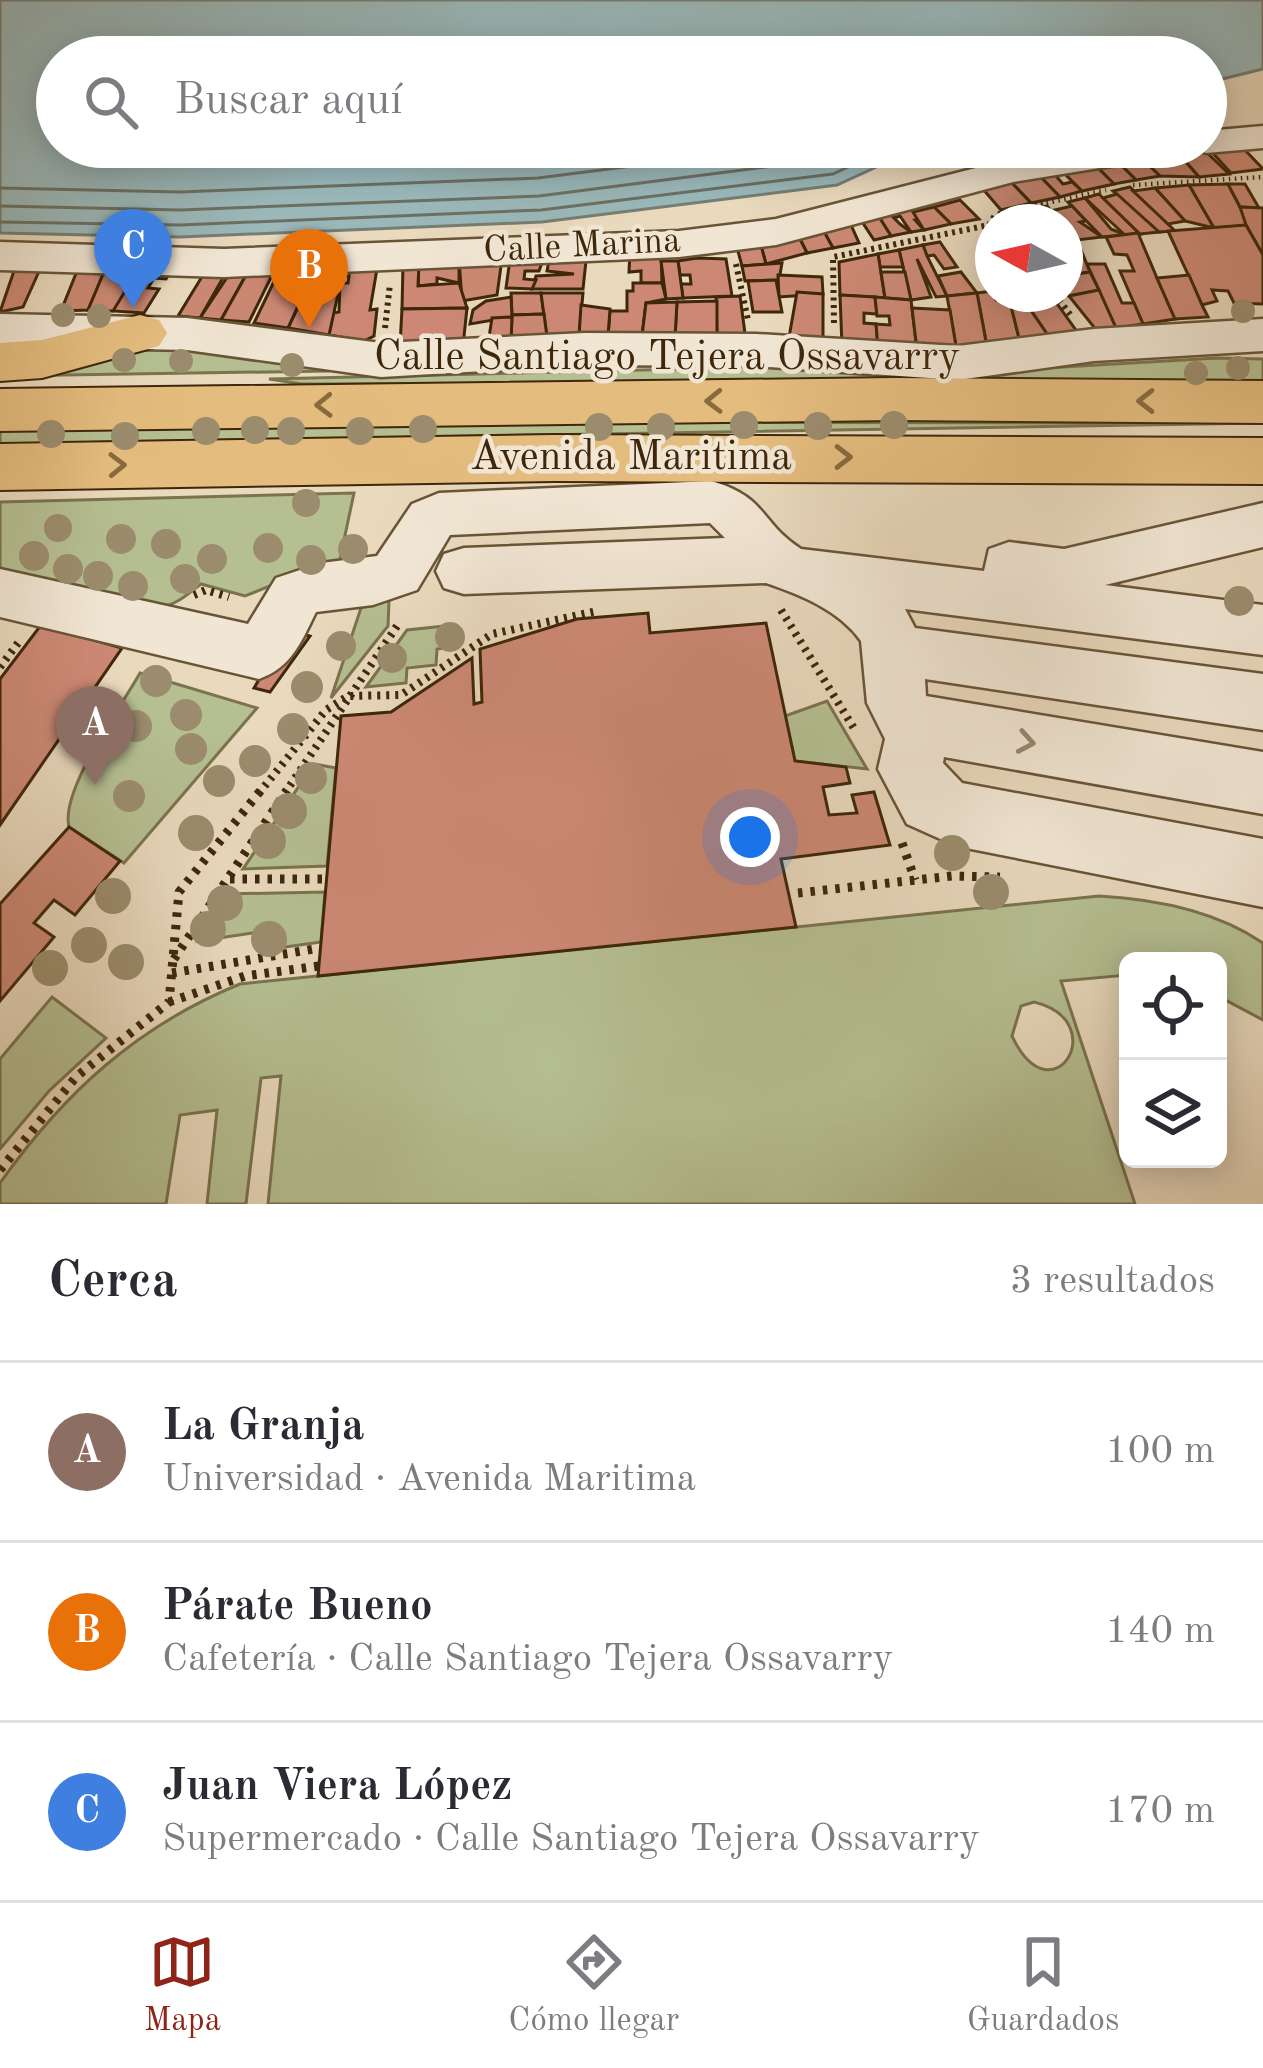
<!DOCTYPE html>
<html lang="es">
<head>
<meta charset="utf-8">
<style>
	:root { --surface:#fff; --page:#f2f2f3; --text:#2b2b33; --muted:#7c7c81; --line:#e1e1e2; --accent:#8f2418 }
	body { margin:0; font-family:"Old Standard TT",serif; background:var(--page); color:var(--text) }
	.controls { position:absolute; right:36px; bottom:36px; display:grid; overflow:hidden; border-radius:18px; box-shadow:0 6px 30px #0003 }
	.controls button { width:108px; height:108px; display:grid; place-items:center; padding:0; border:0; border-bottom:3px solid var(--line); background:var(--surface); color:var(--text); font:60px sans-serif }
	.compass { position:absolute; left:975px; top:204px; width:108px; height:108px; border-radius:50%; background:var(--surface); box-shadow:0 6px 30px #0003; rotate:278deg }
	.you { position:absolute; left:750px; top:837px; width:42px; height:42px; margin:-30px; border:9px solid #fff; border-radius:50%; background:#1a73e8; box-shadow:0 0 0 18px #1a73e833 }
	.badge { display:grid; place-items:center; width:78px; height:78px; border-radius:50%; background:var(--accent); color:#fff; font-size:39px; font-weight:700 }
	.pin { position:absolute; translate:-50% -99px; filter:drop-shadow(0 3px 6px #0008) }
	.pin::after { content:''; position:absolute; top:63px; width:42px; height:36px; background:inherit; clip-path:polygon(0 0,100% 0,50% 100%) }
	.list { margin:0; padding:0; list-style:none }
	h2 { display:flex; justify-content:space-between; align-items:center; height:156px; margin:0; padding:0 48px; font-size:51px }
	h2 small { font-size:39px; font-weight:400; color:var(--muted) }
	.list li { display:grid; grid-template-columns:78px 1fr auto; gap:36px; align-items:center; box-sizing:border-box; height:180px; padding:0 48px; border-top:3px solid var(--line) }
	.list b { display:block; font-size:45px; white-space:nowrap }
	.list p { margin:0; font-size:39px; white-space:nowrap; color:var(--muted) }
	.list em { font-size:39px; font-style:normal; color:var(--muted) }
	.icon { flex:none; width:66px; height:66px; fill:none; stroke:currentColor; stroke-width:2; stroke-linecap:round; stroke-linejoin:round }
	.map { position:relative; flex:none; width:1263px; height:1204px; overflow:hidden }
	.search { position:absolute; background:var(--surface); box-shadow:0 6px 30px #0003; left:36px; right:36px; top:36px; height:132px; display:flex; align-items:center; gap:30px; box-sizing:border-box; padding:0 42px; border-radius:66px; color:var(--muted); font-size:45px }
	.sheet { height:696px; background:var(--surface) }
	nav { display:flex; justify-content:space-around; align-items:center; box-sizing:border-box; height:168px; border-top:3px solid var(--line); background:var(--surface); font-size:33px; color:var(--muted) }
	nav a { display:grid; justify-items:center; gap:6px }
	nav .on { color:var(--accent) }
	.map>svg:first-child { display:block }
</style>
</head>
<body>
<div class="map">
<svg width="1263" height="1204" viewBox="0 0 1263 1204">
	<rect width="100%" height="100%" fill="#e9d9bd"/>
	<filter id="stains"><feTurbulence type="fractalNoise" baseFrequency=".00167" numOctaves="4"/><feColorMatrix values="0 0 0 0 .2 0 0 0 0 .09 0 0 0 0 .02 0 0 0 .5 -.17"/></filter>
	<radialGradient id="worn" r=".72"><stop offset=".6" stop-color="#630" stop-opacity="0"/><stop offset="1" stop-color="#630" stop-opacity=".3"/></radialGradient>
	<g fill="#b5bf92" stroke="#7a734e" stroke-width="3" fill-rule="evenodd">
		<polygon points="146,345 308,364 329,371 0,376 0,370"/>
		<polygon points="1217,358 1263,359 1263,382 302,384 269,379 807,366 959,373"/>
		<polygon points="377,422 1263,423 0,444 0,428"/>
		<path d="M354,493L337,573L307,571L245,596L201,584C190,592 182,601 169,605C148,610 33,575 0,570V502Z"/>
		<polygon points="367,590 389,601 388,626 331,698"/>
		<polygon points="455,625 456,647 437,649 436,665 407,668 406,683 366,687 407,630"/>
		<path d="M140,673L257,708L124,863L69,827C60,790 121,707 140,673Z"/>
		<polygon points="827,701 867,769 795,761 785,716"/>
		<polygon points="314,764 336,768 327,866 243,869"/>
		<polygon points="325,892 321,942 271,949 267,931 198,941 224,894"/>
		<path d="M1099,896C1155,899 1216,911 1263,943V1020L1218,996V961H1128V975L1061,981L1135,1204H268L281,1076L261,1078L246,1204H207L217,1110L180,1115L166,1204H0V1183C64,1093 137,1026 240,984ZM1034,1002C1114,1021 1052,1121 1012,1036L1021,1006Z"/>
		<polygon points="52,997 106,1038 49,1091 0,1149 0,1059"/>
	</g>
	<polygon fill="#9ab8ba" stroke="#757e74" stroke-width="3" points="0,0 1263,0 1263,69 1206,83 1206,57 57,57 57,147 920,147 837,185 542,222 180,237 0,233"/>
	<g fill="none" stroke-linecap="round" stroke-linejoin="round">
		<g stroke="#6c7062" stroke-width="3">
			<polyline points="0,188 180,192 538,178 781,147"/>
			<polyline points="0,206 180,210 539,196 829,159 856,147"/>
			<polyline points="0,222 180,225 541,210 833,174 891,147"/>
		</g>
	</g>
	<g fill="#cc8874" stroke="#3e270a" stroke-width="3">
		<polygon points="1227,145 1233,151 1245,150 1263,169 1231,173 1208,148"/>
		<polygon points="1202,148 1229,174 1199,177 1177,152"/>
		<polygon points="1177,152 1199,177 1160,176 1142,159"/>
		<polygon points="1142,159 1160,176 1136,180 1119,163"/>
		<polygon points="1119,163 1136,180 1114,184 1097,167"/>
		<polygon points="1057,166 1097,167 1114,184 1082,191"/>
		<polygon points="1057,166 1065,174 1056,176 1063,184 1072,182 1082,191 1060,197 1035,171"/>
		<polygon points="1035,171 1060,197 1031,203 1011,182"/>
		<polygon points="1011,182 1031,203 1001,210 982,188"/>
		<polygon points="1228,184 1240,207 1250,225 1214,228 1189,185"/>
		<polygon points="1228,184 1245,184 1259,208 1240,207"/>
		<polygon points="1189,185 1214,228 1185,221 1155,188"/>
		<polygon points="1130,187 1168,224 1175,231 1159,232 1113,191"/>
		<polygon points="1155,188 1185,221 1168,224 1133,191"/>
		<polygon points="1099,194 1103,198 1140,234 1125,235 1085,198"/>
		<polygon points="1117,194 1159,232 1140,234 1103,198"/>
		<polygon points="1085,198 1111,229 1125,235 1102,237 1068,202"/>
		<polygon points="960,200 979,219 951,224 934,207"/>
		<polygon points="906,204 920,219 915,220 924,230 911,232 900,216 894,218 886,210"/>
		<polygon points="1047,206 1061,222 1010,222 1005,216"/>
		<polygon points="1072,206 1086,221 1080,222 1102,237 1077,240 1051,211"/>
		<polygon points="934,207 951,224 924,230 913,212"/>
		<polygon points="1240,207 1263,208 1263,255 1246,225"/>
		<polygon points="886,210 900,224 911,232 891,236 876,212"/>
		<polygon points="876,212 891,236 874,240 859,217"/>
		<polygon points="819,223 851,225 859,243 833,248"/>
		<polygon points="1246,225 1263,255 1263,304 1234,303 1228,291 1212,290 1217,301 1202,305 1168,231"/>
		<polygon points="822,228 833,248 807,253 797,233"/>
		<polygon points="797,233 807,253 766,264 760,242"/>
		<polygon points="1138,233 1157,278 1175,319 1143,324 1120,271 1134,271 1127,255 1114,254 1106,237"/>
		<polygon points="1077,240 1090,272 1065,276 1065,242"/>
		<polygon points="760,242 766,264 742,266 736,244"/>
		<polygon points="940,242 957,267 944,269 934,255 927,256 923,245"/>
		<polygon points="923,245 927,256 947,296 936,297 917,259 931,297 911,300 899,250"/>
		<polygon points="899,250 903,267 880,267 878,254"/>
		<polygon points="630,251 661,252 662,283 641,283 641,271 629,272"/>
		<polygon points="878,254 885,298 840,295 839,262"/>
		<polygon points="550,256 586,261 583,289 532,289 536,276 574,274 547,271"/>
		<polygon points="459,258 502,259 497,295 462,301"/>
		<polygon points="459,258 459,283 437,278 437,284 418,286 419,261"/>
		<polygon points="697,258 726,259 732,296 683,298 681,284 691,284 690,275 680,275 678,261"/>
		<polygon points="346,259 378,263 370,310 377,309 374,336 364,341 329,335 333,313 339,312 340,283 348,283 349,276 341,277"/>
		<polygon points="510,259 543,260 539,271 525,271 524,279 536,280 532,289 506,288"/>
		<polygon points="661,261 678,261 683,298 666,299"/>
		<polygon points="319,262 345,262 329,335 288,328"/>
		<polygon points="419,263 418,286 459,283 467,308 402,309 403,264"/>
		<polygon points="782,263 779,280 745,281 742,266"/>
		<polygon points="1087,264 1105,264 1122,303 1134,303 1143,324 1116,328"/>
		<polygon points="41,267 23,307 0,312 15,268"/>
		<polygon points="234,267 250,268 221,320 200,318"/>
		<polygon points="276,267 249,322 221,320 250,268"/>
		<polygon points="316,267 288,328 254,323 280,269"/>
		<polygon points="172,269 166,279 154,278 148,288 159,289 144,313 113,311 128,274"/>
		<polygon points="77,271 104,272 88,310 61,311"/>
		<polygon points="104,272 128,274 124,293 113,311 88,310"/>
		<polygon points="881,272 905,272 911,300 885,298"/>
		<polygon points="961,272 977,293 947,296 938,276"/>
		<polygon points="1090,272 1099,290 1069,296 1065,276"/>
		<polygon points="203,275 224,276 200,318 178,316"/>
		<polygon points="778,275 822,277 823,294 779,297"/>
		<polygon points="1189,275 1202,305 1208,317 1175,319 1157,278"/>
		<polygon points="776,280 782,312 753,312 748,281"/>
		<polygon points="633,283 662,283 666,299 646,303 642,336 608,336 610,311 627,311 627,291 633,291"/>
		<polygon points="1099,290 1116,328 1097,331 1069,296"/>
		<polygon points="993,291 996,300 1010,301 1020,342 987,347 977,293"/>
		<polygon points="797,292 823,294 823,345 788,343"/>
		<polygon points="511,293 541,293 544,314 512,315"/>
		<polygon points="541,293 583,293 579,336 547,338"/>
		<polygon points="977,293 987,347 957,352 947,296"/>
		<polygon points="1008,294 1020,294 1050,338 1020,342"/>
		<polygon points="1020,294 1050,294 1078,333 1050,338"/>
		<polygon points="840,295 875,297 877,314 864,313 864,323 876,324 878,348 842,346"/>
		<polygon points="740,296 746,341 717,340 716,297"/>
		<polygon points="511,297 512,317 470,324 473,310 486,301"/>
		<polygon points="875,297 911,300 917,350 878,348 876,324 890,325 889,316 877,316"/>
		<polygon points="717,301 717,340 675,337 677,302"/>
		<polygon points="677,302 675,337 642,336 646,303"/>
		<polygon points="581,305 610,309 608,336 579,336"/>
		<polygon points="467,308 463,346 400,345 402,309"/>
		<polygon points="912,308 950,310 957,352 917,350"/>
		<polygon points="544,314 547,337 511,340 512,315"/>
		<polygon points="512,317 511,341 488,344 492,318"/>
		<polygon points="648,613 650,633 766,623 795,761 846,767 850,783 823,787 829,815 857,813 852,795 874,792 890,845 781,859 796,927 318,976 341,716 391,712 472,658 474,704 482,702 480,649 577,619"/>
		<polygon points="41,625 122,648 0,825 0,679"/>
		<polygon points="289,630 310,636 270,692 254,688"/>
		<polygon points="69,827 120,861 75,915 54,900 34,923 54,937 0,1001 0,904"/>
	</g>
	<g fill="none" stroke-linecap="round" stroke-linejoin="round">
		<g stroke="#695437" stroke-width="5">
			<g id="minor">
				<polygon points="1263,126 1263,148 1206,153 1190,147 1206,147 1206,131"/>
				<polygon points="1085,147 1174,147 1155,159 1013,182 776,245 679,257 224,277 0,270 0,242 224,249 679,231 776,219 1011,159"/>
				<polygon points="0,314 187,318 381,343 585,333 756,334 958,346 1094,329 1263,319 1263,351 1094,361 958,380 756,366 585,365 381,377 187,350 0,346"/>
				<path d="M711,481C768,497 759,522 801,549L984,571L989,549L1009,542L1064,549L1263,503V547L1105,585L1263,605V655L905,609L915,628L1263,674V730L925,679L926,696L1263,752V814L944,757L943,763L962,783L1263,839V907L956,846L907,824L878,769L885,739L867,703L861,641C839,610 801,595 766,583L464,594L444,588L436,571L444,554L464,548L725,538L710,523L450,535L417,590L373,605L316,612C301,642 292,667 259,679L0,617V569L248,624L276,578L321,563L377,556L412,504L439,493Z"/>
			</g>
		</g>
		<g stroke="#3e270a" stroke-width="4">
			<g id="highway">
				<polygon points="140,315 159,320 167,333 159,346 42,378 0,381 0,343 42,340"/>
				<polygon points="895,378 1263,381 1263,423 895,420 0,431 0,389"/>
				<polygon points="554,435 1263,438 1263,484 554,481 0,490 0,444"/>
			</g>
		</g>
		<g stroke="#3e270a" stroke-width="4.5" stroke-dasharray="1.5 4.5" stroke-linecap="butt">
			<polyline points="1133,185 1263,177"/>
			<polyline points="1029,207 1106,190"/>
		</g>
		<g stroke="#3e270a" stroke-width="6" stroke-dasharray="3 4.5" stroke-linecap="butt">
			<polyline points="736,264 748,320"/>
			<polyline points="1055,294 1072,317"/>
			<polyline points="834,323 833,257 989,225 995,215 1043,204"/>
			<polyline points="385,328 390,284"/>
		</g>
		<g stroke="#3e270a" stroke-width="8" stroke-dasharray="3 6" stroke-linecap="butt">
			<polyline points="194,595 206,590 229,597"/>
			<polyline points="781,610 855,730"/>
			<polyline points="0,667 21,639"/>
			<polyline points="259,793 326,710 348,696 401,695 492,634 597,611"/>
			<polyline points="285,793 397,626"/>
		</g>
		<g stroke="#3e270a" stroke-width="9" stroke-dasharray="4.5 8" stroke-linecap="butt">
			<polyline points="902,843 915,880"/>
			<polyline points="230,879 326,879"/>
			<polyline points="798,893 952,876 1000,877"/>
			<polyline points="174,959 287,790"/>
			<polyline points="172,973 320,948"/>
			<polyline points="169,1002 245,976 319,966"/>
			<polyline points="0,1170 76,1077 169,1002 179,892 261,790"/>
		</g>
		<use href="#minor" fill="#f1e6d4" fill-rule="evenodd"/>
		<use href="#highway" fill="#e4bc7e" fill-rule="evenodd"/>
	</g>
	<g fill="#9b8c6d">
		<circle cx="1243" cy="311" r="12"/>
		<circle cx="63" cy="315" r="12"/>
		<circle cx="99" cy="316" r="12"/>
		<circle cx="124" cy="360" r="12"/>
		<circle cx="181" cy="361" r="12"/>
		<circle cx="292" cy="365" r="12"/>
		<circle cx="1238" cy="368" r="12"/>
		<circle cx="1196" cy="373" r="12"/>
		<circle cx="744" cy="425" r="14"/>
		<circle cx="894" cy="425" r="14"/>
		<circle cx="818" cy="426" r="14"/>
		<circle cx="599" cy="427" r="14"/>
		<circle cx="661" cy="427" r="14"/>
		<circle cx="423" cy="429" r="14"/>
		<circle cx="255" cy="430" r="14"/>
		<circle cx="206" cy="431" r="14"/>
		<circle cx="291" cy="431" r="14"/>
		<circle cx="360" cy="431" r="14"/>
		<circle cx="51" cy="434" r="14"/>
		<circle cx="125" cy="436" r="14"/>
		<circle cx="306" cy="503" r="14"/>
		<circle cx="58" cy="528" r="14"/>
		<circle cx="121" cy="539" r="15"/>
		<circle cx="166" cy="544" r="15"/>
		<circle cx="268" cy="548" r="15"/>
		<circle cx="353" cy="549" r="15"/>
		<circle cx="34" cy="556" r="15"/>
		<circle cx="212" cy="559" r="15"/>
		<circle cx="311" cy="560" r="15"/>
		<circle cx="68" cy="569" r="15"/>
		<circle cx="98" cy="576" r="15"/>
		<circle cx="185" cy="579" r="15"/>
		<circle cx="133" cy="586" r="15"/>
		<circle cx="1239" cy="601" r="15"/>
		<circle cx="450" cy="637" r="15"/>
		<circle cx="341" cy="646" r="15"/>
		<circle cx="392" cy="658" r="15"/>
		<circle cx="156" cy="681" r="16"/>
		<circle cx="307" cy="687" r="16"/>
		<circle cx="186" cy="715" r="16"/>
		<circle cx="136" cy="726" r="16"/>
		<circle cx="293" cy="729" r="16"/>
		<circle cx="191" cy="749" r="16"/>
		<circle cx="255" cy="761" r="16"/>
		<circle cx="311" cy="778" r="16"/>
		<circle cx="219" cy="781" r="16"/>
		<circle cx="129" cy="796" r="16"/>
		<circle cx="289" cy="811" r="18"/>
		<circle cx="196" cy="833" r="18"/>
		<circle cx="268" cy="841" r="18"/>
		<circle cx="952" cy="853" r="18"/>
		<circle cx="991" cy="892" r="18"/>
		<circle cx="113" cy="896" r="18"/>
		<circle cx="225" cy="903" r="18"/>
		<circle cx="208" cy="929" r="18"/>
		<circle cx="269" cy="939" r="18"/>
		<circle cx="89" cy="945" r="18"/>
		<circle cx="126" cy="962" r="18"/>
		<circle cx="50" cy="968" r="18"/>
	</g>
	<defs><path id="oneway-chevron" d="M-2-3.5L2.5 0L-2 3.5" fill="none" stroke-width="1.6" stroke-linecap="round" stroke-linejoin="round" transform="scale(3)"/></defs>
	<g stroke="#896a3e">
		<use href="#oneway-chevron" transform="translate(714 401) rotate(179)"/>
		<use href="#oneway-chevron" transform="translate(1146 401) rotate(-180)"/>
		<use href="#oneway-chevron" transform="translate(324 405) rotate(179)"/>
		<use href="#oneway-chevron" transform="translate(843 457)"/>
		<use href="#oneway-chevron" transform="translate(117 465) rotate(-1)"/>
	</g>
	<use stroke="#98866f" href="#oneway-chevron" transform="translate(1026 742) rotate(10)"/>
	<g text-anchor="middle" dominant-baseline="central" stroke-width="9" stroke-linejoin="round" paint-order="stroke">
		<g font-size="36" fill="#3e270a" stroke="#f1e6d4">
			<text transform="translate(582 247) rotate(-3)">Calle Marina</text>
		</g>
		<g font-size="42" fill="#3e270a" stroke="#f1e6d4">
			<text x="667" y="358">Calle Santiago Tejera Ossavarry</text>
			<text x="631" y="458">Avenida Maritima</text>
		</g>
	</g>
	<rect width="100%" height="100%" filter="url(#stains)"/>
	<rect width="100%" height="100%" fill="url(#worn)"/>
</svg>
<div class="controls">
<button><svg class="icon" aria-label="locate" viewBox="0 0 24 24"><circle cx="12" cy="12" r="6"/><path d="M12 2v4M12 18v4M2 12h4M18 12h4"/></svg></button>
<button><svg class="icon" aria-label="layers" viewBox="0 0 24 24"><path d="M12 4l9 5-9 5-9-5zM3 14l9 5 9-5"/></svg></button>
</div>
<svg class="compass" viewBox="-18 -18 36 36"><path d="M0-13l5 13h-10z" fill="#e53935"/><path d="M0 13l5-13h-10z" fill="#7c7c81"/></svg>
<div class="you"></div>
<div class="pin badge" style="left:95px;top:785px;background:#8d6e63">A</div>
<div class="pin badge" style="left:309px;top:328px;background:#e8710a">B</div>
<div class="pin badge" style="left:133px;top:308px;background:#3f7fe0">C</div>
<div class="search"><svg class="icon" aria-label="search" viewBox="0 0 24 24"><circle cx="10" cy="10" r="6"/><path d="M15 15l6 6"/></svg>Buscar aquí</div>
</div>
<section class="sheet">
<h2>Cerca<small>3 resultados</small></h2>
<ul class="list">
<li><span class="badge" style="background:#8d6e63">A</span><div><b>La Granja</b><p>Universidad · Avenida Maritima</p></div><em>100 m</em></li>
<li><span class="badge" style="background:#e8710a">B</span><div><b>Párate Bueno</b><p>Cafetería · Calle Santiago Tejera Ossavarry</p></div><em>140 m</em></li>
<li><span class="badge" style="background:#3f7fe0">C</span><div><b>Juan Viera López</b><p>Supermercado · Calle Santiago Tejera Ossavarry</p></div><em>170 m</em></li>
</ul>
</section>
<nav>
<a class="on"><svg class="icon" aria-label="map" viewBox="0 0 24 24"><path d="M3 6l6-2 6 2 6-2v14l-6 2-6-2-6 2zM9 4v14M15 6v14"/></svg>Mapa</a>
<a><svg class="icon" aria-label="directions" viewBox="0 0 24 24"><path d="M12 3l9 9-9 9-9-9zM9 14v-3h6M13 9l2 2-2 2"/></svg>Cómo llegar</a>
<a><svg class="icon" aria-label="saved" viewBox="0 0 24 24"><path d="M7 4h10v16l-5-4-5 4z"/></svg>Guardados</a>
</nav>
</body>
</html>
